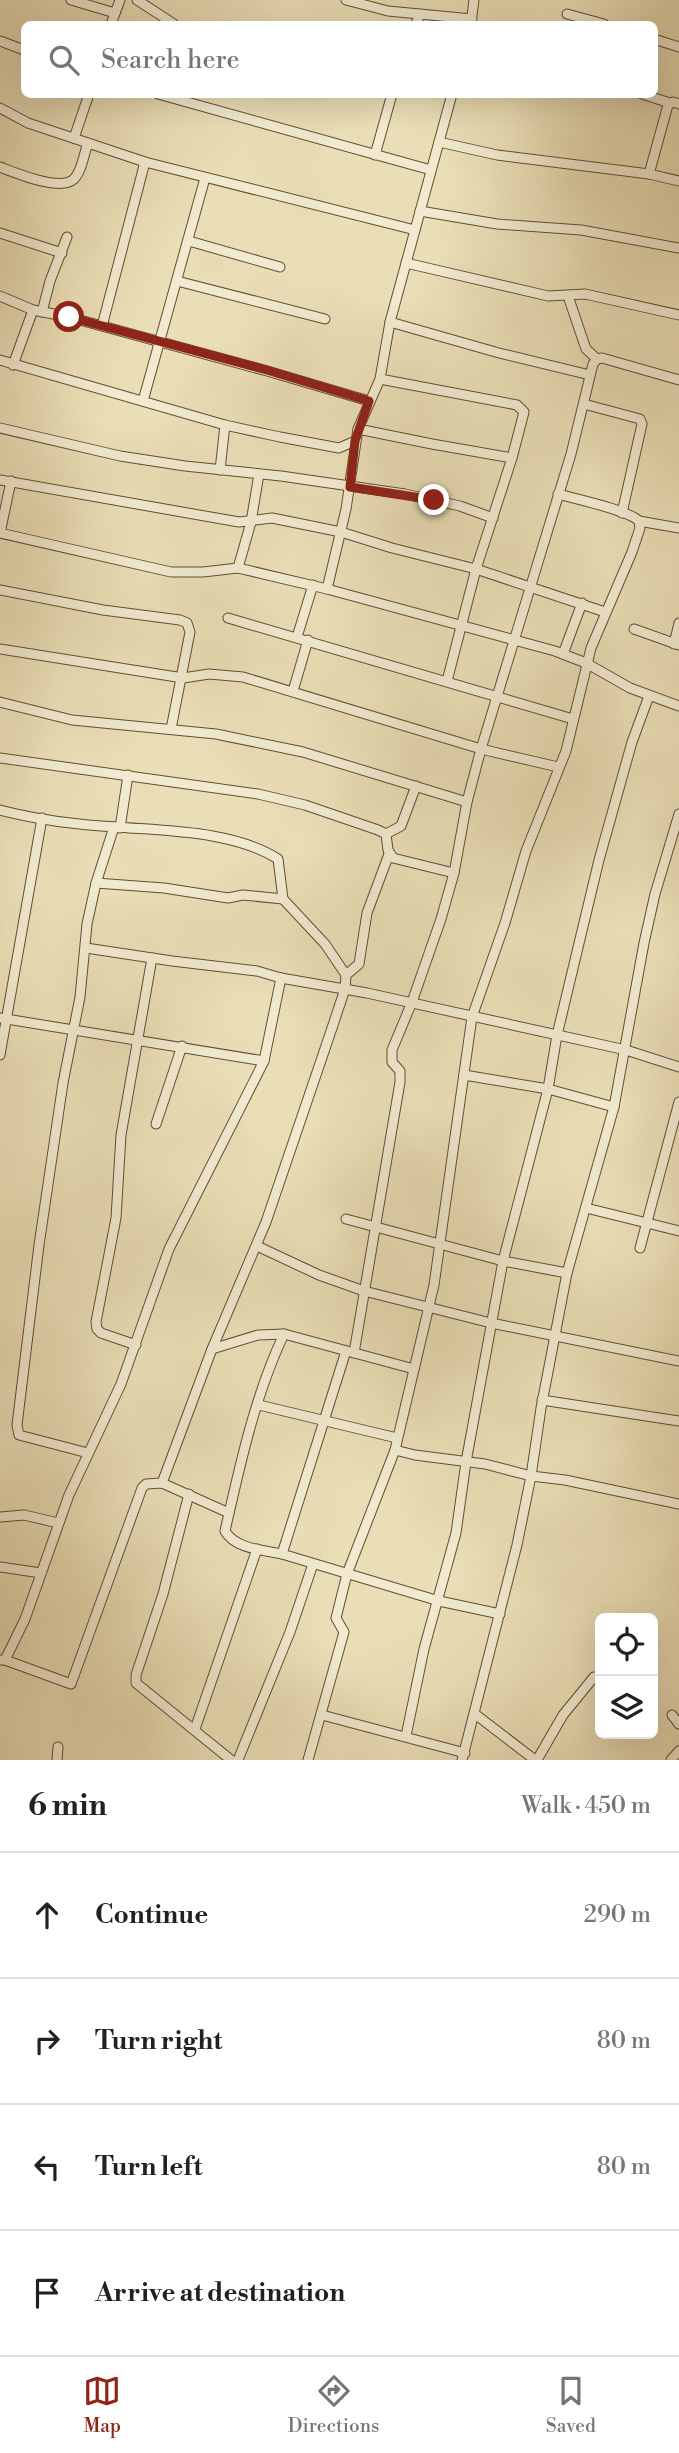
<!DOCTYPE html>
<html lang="en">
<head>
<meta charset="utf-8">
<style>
	:root { --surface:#fff; --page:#f6f6f6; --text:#202124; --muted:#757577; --line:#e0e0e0; --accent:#8f2418 }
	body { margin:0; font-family:"Libre Bodoni",serif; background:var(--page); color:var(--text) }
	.controls { position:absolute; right:21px; bottom:21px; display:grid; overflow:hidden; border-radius:10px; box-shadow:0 7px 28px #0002 }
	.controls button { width:63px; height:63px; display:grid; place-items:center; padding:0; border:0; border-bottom:2px solid var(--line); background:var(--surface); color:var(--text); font:35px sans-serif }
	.stop { position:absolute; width:21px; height:21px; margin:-16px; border:5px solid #8f2418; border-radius:50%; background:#fff }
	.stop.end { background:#8f2418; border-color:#fff; box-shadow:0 2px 7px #0008 }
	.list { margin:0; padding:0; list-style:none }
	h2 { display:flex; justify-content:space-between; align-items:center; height:91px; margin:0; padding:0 28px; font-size:30px }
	h2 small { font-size:23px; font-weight:400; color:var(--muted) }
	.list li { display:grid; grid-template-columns:46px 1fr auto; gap:21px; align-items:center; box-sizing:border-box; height:126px; padding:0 28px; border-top:2px solid var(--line) }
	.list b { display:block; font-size:26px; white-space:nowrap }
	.list em { font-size:23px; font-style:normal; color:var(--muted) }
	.icon { flex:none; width:38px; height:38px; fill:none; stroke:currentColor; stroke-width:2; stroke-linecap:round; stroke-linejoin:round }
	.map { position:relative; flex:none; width:679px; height:1760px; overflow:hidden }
	.search { position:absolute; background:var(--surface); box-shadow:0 7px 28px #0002; left:21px; right:21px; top:21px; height:77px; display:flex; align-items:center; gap:18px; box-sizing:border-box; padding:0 24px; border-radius:10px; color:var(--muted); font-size:26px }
	.sheet { height:595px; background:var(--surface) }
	nav { display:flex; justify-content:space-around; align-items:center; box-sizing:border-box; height:98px; border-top:2px solid var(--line); background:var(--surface); font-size:19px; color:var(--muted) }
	nav a { display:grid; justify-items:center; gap:4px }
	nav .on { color:var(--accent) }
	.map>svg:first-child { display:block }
</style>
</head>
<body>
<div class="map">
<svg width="679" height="1760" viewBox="0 0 679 1760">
	<rect width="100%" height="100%" fill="#eadeb6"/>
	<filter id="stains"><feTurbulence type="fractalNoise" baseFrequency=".00286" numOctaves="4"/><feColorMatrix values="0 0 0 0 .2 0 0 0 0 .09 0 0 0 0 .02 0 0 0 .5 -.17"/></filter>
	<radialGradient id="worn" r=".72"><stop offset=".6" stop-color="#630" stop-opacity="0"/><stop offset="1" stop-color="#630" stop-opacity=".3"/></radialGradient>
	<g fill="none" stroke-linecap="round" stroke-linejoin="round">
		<g stroke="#634c34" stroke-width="11">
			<g id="street">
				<polyline points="71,0 115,13"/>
				<polyline points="137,0 174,24"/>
				<polyline points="346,0 388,11 472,19"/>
				<polyline points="567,14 604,24"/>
				<polyline points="471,23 474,0"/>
				<polyline points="111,24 120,0"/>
				<polyline points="416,24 420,14"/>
				<polyline points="654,39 679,47"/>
				<polyline points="0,41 24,50"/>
				<polyline points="158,94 431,170"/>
				<polyline points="642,94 670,103"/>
				<polyline points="0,108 28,123 145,162 415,230"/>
				<polyline points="74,138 89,94"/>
				<polyline points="439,142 497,155 649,174 679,181"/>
				<polyline points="375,155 392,94"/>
				<path d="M0,167C16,173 60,192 74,179C82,171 84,153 88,143"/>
				<polyline points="649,174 668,105 673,102 679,104"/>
				<polyline points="420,211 497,224 581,230 679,248"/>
				<polyline points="0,233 62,253"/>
				<polyline points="189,241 280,267"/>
				<polyline points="406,263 548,296 585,294 679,315"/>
				<polyline points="177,281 325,319"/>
				<polyline points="0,296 33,310 69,317 267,371 369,401"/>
				<polyline points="568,296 586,349 597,359"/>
				<polyline points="42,312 50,281 67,237"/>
				<polyline points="390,322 499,353 590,375"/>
				<polyline points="102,326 145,162"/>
				<polyline points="0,360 225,425 280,437 339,448 355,441"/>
				<polyline points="13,365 33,310"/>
				<polyline points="380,379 517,405 524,412 512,458 476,569 447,681"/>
				<polyline points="143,401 205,178"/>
				<polyline points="584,404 640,419 642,424 622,513"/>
				<polyline points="0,428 120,456 185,466 281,476 405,494 460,506 493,518"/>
				<polyline points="358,429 432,444 512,458"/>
				<polyline points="220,470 225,425"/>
				<polyline points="0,480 239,522 272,518 341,532 392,548 476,569 605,612"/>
				<path d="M558,494C576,499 628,510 639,521L679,528"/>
				<polyline points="0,533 171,572 203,572 238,568 327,589 555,651 586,663 630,688 679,706"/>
				<polyline points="0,533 11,481"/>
				<polyline points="238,568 251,522 259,474"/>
				<polyline points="327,589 346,509 358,429 380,379 390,322 452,94"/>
				<polyline points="0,590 103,610 180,620 187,623 190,632 171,729"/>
				<polyline points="228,618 573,719"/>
				<polyline points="634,629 679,645"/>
				<polyline points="297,637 313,585"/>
				<polyline points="674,644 679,623"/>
				<polyline points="0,649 183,678 209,674 243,677 481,749 558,767"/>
				<polyline points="563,654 582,603"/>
				<polyline points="293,691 308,640"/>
				<polyline points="0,702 72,720 216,734 303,752 467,802"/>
				<polyline points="0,758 258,794 305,805 378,830 386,834 388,850 393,858 454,873"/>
				<path d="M0,810C35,819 80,825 117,827C167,831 234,831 278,859L283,899L325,944L346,975"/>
				<polyline points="120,828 128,775"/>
				<polyline points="386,834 401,826 416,786"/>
				<polyline points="96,883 164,888 228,898 243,895 283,899"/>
				<polyline points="86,948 172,961 257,971 281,978 367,993 626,1050 679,1067"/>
				<polyline points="0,1018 264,1061"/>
				<polyline points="0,1055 42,818"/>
				<polyline points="464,1075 548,1089 614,1107"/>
				<polyline points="156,1124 182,1046"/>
				<polyline points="586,1208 679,1231"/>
				<polyline points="346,1219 503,1261 567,1273"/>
				<polyline points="257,1246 319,1275 364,1291 491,1323 679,1361"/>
				<polyline points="640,1248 679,1102"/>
				<path d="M284,1334C255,1395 240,1465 225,1531C235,1549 264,1550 282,1554L439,1601L500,1614"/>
				<polyline points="136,1345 101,1333 97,1329 96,1322 116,1218 121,1135 152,958"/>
				<polyline points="212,1349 258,1335 284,1334 414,1369"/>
				<polyline points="354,1353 400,1082 400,1071 392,1062 392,1050 412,1002 441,919 454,873 467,802 481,749 571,454 593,364 597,359 602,358 679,380"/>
				<polyline points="542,1400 679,1421"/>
				<polyline points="259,1405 397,1438"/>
				<polyline points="395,1450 415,1455 485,1464 531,1476 565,1480 679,1504"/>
				<polyline points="88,1453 19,1435 17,1425 39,1245 63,1083 80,997 87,924 96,883 114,827"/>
				<polyline points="162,1483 212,1349 266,1222 331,1031 345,989 346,975 359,964 367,913 389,854"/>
				<polyline points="189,1494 163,1594 136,1675 136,1683 231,1760"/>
				<polyline points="0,1517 24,1515 58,1523"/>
				<polyline points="282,1554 346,1351"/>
				<polyline points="0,1567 41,1573"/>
				<polyline points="0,1660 5,1660 25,1619 69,1495 121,1384 169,1249 264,1061 281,978"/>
				<polyline points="5,1660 71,1684 142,1488 146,1484 162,1483 229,1513"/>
				<polyline points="475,1714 535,1760"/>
				<polyline points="322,1715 465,1753"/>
				<polyline points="672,1715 679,1724"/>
				<polyline points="195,1729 257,1549"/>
				<polyline points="406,1736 424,1649 456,1533 466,1462 503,1261 548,1089 557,1035 599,860 632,742 649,696"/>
				<polyline points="57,1760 58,1747"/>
				<polyline points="238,1760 290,1632 313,1564"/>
				<polyline points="308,1760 344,1632 336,1618 347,1574 395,1450 434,1285 472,1017 505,923 526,851 566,751 591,648 632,552 640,528 639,521"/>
				<polyline points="462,1760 517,1545 531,1476 541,1408 567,1273 614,1107 644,943 655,894 679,814"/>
				<polyline points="537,1760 563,1715 594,1677"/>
				<polyline points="671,1760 679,1751"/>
			</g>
		</g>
		<use href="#street" stroke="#f1ead0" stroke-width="9"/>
	</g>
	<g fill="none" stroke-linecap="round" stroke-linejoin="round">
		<polyline stroke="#8f2418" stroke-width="9" points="69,317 267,370 369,401 355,441 350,487 434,500"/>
	</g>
	<rect width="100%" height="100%" filter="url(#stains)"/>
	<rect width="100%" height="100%" fill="url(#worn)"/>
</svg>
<div class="controls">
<button><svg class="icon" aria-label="locate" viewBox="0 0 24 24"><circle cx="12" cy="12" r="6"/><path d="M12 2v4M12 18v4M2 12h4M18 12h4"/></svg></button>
<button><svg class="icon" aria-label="layers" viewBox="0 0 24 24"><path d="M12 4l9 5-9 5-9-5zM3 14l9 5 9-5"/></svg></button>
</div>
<div class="stop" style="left:69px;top:317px"></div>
<div class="stop end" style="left:434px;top:500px"></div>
<div class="search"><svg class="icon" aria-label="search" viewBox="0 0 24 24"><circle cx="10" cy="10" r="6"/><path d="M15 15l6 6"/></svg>Search here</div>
</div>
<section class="sheet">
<h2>6 min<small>Walk · 450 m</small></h2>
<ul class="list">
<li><svg class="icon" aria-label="ahead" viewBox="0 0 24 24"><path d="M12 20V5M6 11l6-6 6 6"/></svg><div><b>Continue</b></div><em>290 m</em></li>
<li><svg class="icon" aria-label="right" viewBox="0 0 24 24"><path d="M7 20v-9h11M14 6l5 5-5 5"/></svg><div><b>Turn right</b></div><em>80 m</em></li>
<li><svg class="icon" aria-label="left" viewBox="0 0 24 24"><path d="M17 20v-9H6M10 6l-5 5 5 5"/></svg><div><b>Turn left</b></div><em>80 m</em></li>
<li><svg class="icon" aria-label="arrive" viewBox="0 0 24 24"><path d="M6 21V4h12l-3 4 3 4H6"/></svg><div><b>Arrive at destination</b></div></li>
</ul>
</section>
<nav>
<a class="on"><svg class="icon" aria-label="map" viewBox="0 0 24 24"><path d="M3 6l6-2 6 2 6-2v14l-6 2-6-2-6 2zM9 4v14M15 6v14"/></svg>Map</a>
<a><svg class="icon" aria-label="directions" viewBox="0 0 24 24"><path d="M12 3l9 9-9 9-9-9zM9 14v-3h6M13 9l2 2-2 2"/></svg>Directions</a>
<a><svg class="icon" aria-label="saved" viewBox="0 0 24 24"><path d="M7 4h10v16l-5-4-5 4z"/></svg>Saved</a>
</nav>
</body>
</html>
